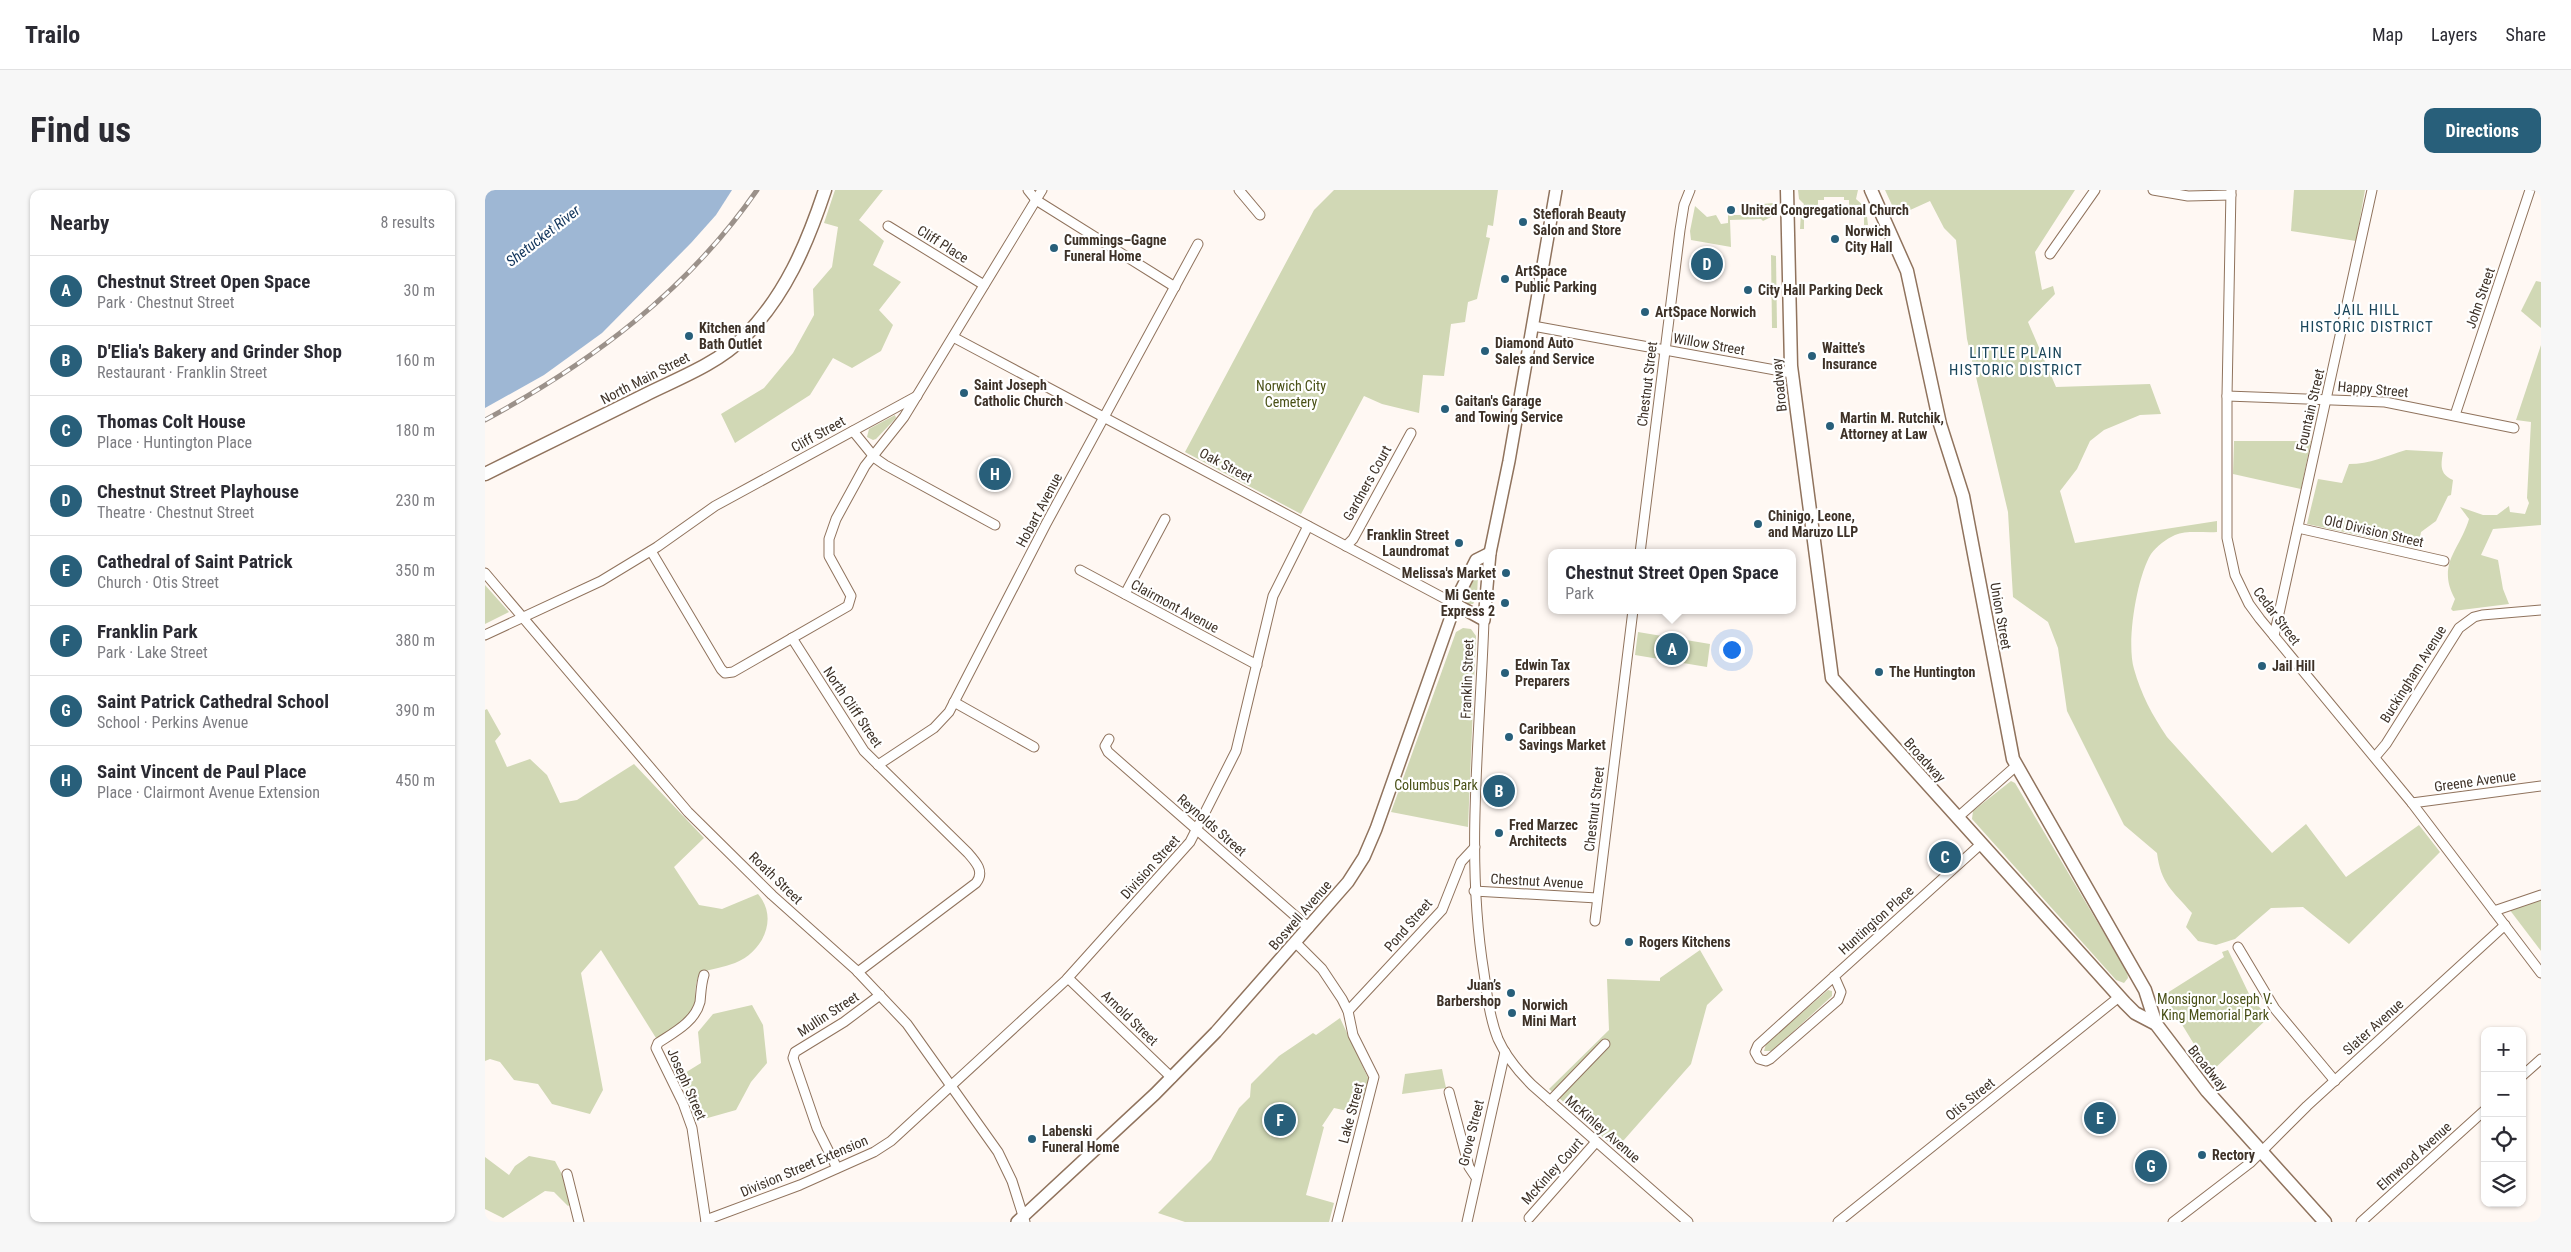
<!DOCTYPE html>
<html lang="en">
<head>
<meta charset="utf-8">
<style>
	:root { --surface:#fff; --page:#f7f7f7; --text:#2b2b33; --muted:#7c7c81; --line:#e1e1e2; --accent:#285f7a }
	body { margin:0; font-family:"Roboto Condensed",sans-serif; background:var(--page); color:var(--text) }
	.controls { position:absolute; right:15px; bottom:15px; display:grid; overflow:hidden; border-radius:10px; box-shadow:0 1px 4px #0004 }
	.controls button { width:45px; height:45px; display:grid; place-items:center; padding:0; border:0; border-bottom:1px solid var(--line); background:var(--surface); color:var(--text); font:25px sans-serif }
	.you { position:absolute; left:1246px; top:459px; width:18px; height:18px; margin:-12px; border:4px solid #fff; border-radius:50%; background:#1a73e8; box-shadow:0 0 0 8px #1a73e833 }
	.badge { display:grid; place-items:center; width:32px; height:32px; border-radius:50%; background:var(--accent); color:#fff; font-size:16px; font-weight:700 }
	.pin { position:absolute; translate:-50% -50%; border:2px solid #fff; box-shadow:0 1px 5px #0006 }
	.popup { position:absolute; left:1063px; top:359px; width:248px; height:65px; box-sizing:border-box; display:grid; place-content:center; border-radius:10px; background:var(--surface); filter:drop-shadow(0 1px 4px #0005); font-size:16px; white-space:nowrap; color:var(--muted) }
	.popup b { font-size:19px; color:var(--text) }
	.popup::after { content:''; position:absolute; left:50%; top:100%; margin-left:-10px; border:10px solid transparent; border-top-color:var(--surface) }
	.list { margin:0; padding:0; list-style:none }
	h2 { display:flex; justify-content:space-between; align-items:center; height:65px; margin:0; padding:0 20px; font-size:21px }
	h2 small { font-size:16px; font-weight:400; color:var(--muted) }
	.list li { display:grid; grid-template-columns:32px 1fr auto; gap:15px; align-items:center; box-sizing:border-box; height:70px; padding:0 20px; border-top:1px solid var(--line) }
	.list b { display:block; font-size:19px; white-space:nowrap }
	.list p { margin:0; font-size:16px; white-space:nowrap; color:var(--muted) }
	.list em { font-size:16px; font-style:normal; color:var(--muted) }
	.icon { flex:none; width:28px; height:28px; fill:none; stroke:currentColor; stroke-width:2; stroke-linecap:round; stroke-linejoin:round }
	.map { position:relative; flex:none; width:2056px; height:1032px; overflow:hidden; border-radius:10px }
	header { display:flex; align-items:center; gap:30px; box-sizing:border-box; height:70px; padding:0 25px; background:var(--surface); border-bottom:1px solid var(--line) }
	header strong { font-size:24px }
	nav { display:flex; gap:28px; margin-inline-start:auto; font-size:18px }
	.intro { display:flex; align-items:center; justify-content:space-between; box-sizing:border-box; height:120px; padding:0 30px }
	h1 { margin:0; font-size:35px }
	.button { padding:12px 22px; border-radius:10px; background:var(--accent); color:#fff; font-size:18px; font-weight:700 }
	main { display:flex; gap:30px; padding:0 30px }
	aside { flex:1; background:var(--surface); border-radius:10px; box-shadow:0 1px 4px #0004 }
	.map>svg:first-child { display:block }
</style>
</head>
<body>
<header>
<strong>Trailo</strong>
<nav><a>Map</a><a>Layers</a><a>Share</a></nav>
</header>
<div class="intro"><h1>Find us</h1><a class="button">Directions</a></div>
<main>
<aside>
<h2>Nearby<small>8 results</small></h2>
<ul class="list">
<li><span class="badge">A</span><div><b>Chestnut Street Open Space</b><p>Park · Chestnut Street</p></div><em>30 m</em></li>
<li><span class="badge">B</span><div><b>D'Elia's Bakery and Grinder Shop</b><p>Restaurant · Franklin Street</p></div><em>160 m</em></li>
<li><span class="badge">C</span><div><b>Thomas Colt House</b><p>Place · Huntington Place</p></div><em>180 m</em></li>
<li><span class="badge">D</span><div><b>Chestnut Street Playhouse</b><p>Theatre · Chestnut Street</p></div><em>230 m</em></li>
<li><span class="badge">E</span><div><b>Cathedral of Saint Patrick</b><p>Church · Otis Street</p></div><em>350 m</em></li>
<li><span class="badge">F</span><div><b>Franklin Park</b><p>Park · Lake Street</p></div><em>380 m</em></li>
<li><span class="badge">G</span><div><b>Saint Patrick Cathedral School</b><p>School · Perkins Avenue</p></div><em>390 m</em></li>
<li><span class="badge">H</span><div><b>Saint Vincent de Paul Place</b><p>Place · Clairmont Avenue Extension</p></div><em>450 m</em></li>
</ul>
</aside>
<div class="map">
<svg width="2056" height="1032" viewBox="0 0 2056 1032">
	<rect width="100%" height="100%" fill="#fff8f3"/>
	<g fill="#d1d8b5">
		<polygon points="350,0 398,0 374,30 399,51 388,75 416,92 394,120 408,135 396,161 367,178 348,168 325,205 250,253 236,224 279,198 308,163 329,125 328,99 347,77 353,37 339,33"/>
		<polygon points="849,0 1013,0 1008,36 1003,35 1001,47 1005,48 992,109 983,112 980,132 966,134 959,186 938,185 934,223 897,214 879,206 816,324 700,262 829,20"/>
		<path d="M1313,0H1373L1371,9L1381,18L1383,35H1379V24H1374V15H1364V10H1359V7C1352,7 1346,7 1339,7V10H1333V15H1324L1323,25H1319V39H1315L1316,22L1319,14L1314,9Z"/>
		<path d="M1400,0H1590L1550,62L1557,100L1568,96L1570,104L1543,132L1571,197L1665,194L1676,224L1655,225L1619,240L1605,251L1592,279L1575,301L1590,353L1732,331V342C1720,343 1701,340 1690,345C1681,349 1672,356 1666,364C1652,387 1641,452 1649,479C1656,504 1667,525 1682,547L1787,663L1821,634L1861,687L1934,635L1955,662L1864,754L1818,717L1786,718L1750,749L1731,755L1713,751L1701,737L1707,723C1687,700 1676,694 1672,663L1639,635L1582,521L1573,458L1563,432L1528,407L1523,322L1482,149L1471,50L1459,38L1445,11L1412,26Z"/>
		<polygon points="1809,0 1880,0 1871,51 1806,41"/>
		<polygon points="1288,13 1288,26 1278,31 1276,29 1245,30 1246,57 1206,50 1205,41 1210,16 1222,27 1231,25 1236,34 1243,33 1243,25 1278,25 1278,14"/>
		<polygon points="1286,65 1291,66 1292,138 1287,138"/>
		<polygon points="2051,91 2056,92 2056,138 2036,121"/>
		<path d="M2056,155V335L2008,339L1996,365L2013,370L2018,399L2024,414L1968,421L1966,419L1970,409C1951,374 1975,360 1984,329L1975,317L1998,325H2012L2024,316L2025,322L2040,324L2044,313L2042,308L2046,232L2031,230Z"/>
		<polygon points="410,225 411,228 391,249 388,250 382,247 384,239"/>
		<polygon points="1749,251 1826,251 1816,299 1748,284"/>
		<path d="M1921,260L1958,262C1956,275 1954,284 1968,290L1966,305L1963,306L1951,331L1936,342L1933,358L1822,334L1833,289L1857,293L1864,274C1885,274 1901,266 1921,260Z"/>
		<polygon points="990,382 993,384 992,408 988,414 983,414 977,409"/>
		<polygon points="0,395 24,422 0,434"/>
		<polygon points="978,438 986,439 991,446 983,637 906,622 971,442"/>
		<polygon points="1153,442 1225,454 1222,477 1150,465"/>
		<path d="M2,519L16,544L10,551L22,577L45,569L62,585L75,613L92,610L149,574L219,648L189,677L214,715L237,719L273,704C294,728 278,762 250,773C239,777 227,779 216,782C209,793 211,801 210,813C208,830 187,839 174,848H171L116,760L96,783L118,900L105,924L67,914L53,894L29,890L15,872L5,869L0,871V520Z"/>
		<polygon points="1526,591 1530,593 1642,782 1643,788 1639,793 1631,790 1487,629 1488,621"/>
		<polygon points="2056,709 2056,761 2021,715"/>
		<polygon points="1215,760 1238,800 1222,815 1206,874 1131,959 1064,899 1124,840 1122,789 1175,791 1175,788"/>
		<polygon points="1743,760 1764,804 1783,828 1726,882 1679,805 1739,767 1737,762"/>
		<polygon points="1343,800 1347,801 1347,806 1287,861 1279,861 1281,854"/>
		<polygon points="267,815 278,835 282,873 266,892 251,920 212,931 195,886 216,873 213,842 228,824"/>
		<polygon points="855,828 884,890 872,923 849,918 837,936 839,937 821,1005 849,1013 844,1032 700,1032 673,1023 726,970 754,918 765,907 766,894 794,866 828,843 831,845"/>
		<polygon points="957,879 961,898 917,904 920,884"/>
		<polygon points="44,966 70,971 79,988 86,1014 83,1016 69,1002 60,1001 18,1028 0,1019 0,967 24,985 30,976"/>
	</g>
	<polygon fill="#9eb7d4" points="0,0 247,0 231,25 206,53 117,143 59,185 0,218"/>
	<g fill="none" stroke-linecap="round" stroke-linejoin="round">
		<g stroke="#90735d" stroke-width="11">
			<g id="minor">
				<polyline points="543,0 551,10 690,97"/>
				<polyline points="754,0 775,25"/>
				<polyline points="1668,0 1703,6 1746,5"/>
				<polyline points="1746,0 1742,206 1742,348 1750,385 1764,414 1775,429 1927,613 2056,783"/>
				<polyline points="403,36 499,95"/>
				<polyline points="1565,64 1610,0"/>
				<polyline points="1048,136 1307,183"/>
				<polyline points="468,147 970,414"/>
				<polyline points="1742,206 1900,212 2029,238"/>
				<polyline points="1970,225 2045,0"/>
				<polyline points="368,241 390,268 400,275 510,335"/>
				<polyline points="1813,338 1959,371"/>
				<polyline points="861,356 868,349 926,243"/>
				<polyline points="166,361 236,479 240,483 248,482 363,416 366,406 344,366 344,349 351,329 380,276 419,227 557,0"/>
				<polyline points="1155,363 1195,40 1199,15 1205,0"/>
				<polyline points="595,380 772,475"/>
				<polyline points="0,383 203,622 287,705 371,780 422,834 513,962 527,991 540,1032"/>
				<polyline points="640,404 680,329"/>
				<path d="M999,430C995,547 980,667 999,783C1002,805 1005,829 1013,849C1021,867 1034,882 1047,895L1203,1032"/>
				<polyline points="0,445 116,391 172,357 230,316 432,206"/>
				<polyline points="1789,446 1887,0"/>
				<path d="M307,448L379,561L483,663C491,672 500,682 491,693L373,782"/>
				<polyline points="469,512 549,557"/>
				<polyline points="624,549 620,556 623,562 824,738"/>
				<polyline points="1890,567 1901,554 1974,438 1989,427 1997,425 2056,420"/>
				<polyline points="393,575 449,538 464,522 561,334 713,54"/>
				<polyline points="1927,613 2056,596"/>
				<polyline points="1472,628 1531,576"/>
				<polyline points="989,701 1112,708"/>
				<polyline points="2009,721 2056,705"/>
				<polyline points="1110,731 1148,420"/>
				<polyline points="811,753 837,779 857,809 863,821 868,845 889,887 852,1032"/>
				<polyline points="1753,757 1790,819 1850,891"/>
				<path d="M219,785C216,794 216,803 215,812C210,832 188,843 173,853L171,858L198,913L207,938L221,1032"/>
				<polyline points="1349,786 1356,802 1353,810 1285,869 1281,871 1274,869 1270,862 1273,855 1496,654"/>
				<polyline points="583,788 687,888"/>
				<polyline points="863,821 957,720 976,672 990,657"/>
				<polyline points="2037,886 2056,869"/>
				<polyline points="964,902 984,977 990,986"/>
				<polyline points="1065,911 1120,854"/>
				<polyline points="352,978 332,938 308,868 310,862 359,832 395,805"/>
				<polyline points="82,984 94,1032"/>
				<polyline points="1044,1028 1111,952"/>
				<polyline points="221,1030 315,995 389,962 406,951 581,790 705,652 751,561 788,406 823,336"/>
				<polyline points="982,1032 1020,862"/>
				<polyline points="1353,1032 1634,807"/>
				<polyline points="1688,1032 1765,973 1822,916 2020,735"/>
				<polyline points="1876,1032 2000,920"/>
			</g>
		</g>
		<g stroke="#90735d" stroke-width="14">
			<g id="tertiary">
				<polyline points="970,414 999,430 1005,363 1024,271 1071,0"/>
				<polyline points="532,1032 670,904 731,842 863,692 879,667 891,639 974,404 991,370 1005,363"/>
			</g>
		</g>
		<g stroke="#90735d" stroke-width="15">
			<g id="secondary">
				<polyline points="1302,0 1306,176 1347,488 1640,813 1650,823 1671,834 1722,901 1840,1032"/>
				<polyline points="1386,0 1422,81 1455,234 1478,306 1528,569 1660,800 1671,834"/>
				<path d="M0,284C53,258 107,231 160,205C192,189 232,174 258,148C300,107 322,54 340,0"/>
			</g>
		</g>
		<use href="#minor" stroke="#fff" stroke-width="9"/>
		<use href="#tertiary" stroke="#fff" stroke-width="11"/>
		<use href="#secondary" stroke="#fff" stroke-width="12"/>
		<g stroke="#9b918a" stroke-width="5">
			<path id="rail" d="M0,230C107,172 202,101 272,0"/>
		</g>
		<use href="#rail" stroke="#fff" stroke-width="3" stroke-dasharray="9" stroke-linecap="butt"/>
	</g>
	<g fill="#285f7a" stroke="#fff" stroke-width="2">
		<circle cx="1246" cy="20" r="5"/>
		<circle cx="1038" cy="32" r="5"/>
		<circle cx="1350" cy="49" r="5"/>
		<circle cx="569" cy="58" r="5"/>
		<circle cx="1020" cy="89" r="5"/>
		<circle cx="1263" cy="100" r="5"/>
		<circle cx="1160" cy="122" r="5"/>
		<circle cx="204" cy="146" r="5"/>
		<circle cx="1000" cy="161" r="5"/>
		<circle cx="1327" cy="166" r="5"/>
		<circle cx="479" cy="203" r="5"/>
		<circle cx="960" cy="219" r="5"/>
		<circle cx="1345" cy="236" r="5"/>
		<circle cx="1273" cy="334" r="5"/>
		<circle cx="974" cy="353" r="5"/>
		<circle cx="1021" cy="383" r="5"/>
		<circle cx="1020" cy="413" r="5"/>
		<circle cx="1777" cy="476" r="5"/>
		<circle cx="1394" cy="482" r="5"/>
		<circle cx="1020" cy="483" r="5"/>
		<circle cx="1024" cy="547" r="5"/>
		<circle cx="1014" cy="643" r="5"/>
		<circle cx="1144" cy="752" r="5"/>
		<circle cx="1026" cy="803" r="5"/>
		<circle cx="1027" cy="823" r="5"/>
		<circle cx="547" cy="949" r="5"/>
		<circle cx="1717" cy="965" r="5"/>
	</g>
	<g text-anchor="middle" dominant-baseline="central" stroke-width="4.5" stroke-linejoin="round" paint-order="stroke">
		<g font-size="14" font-weight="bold" fill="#3e3228" stroke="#fff" text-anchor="start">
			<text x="1256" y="20">United Congregational Church</text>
			<text x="1048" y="24">Steflorah Beauty<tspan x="1048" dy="16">Salon and Store</tspan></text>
			<text x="1360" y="41">Norwich<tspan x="1360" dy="16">City Hall</tspan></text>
			<text x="579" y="50">Cummings–Gagne<tspan x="579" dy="16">Funeral Home</tspan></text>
			<text x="1030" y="81">ArtSpace<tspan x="1030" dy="16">Public Parking</tspan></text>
			<text x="1273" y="100">City Hall Parking Deck</text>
			<text x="1170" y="122">ArtSpace Norwich</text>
			<text x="214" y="138">Kitchen and<tspan x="214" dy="16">Bath Outlet</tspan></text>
			<text x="1010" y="153">Diamond Auto<tspan x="1010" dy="16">Sales and Service</tspan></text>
			<text x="1337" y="158">Waitte’s<tspan x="1337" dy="16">Insurance</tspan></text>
			<text x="489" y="195">Saint Joseph<tspan x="489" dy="16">Catholic Church</tspan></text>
			<text x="970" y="211">Gaitan's Garage<tspan x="970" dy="16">and Towing Service</tspan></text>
			<text x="1355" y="228">Martin M. Rutchik,<tspan x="1355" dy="16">Attorney at Law</tspan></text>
			<text x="1283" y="326">Chinigo, Leone,<tspan x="1283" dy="16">and Maruzo LLP</tspan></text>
			<text x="964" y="345" text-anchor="end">Franklin Street<tspan x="964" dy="16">Laundromat</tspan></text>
			<text x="1011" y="383" text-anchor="end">Melissa's Market</text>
			<text x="1010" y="405" text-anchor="end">Mi Gente<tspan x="1010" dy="16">Express 2</tspan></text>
			<text x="1030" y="475">Edwin Tax<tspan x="1030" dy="16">Preparers</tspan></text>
			<text x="1787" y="476">Jail Hill</text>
			<text x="1404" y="482">The Huntington</text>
			<text x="1034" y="539">Caribbean<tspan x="1034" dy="16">Savings Market</tspan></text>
			<text x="1024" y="635">Fred Marzec<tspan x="1024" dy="16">Architects</tspan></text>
			<text x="1154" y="752">Rogers Kitchens</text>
			<text x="1016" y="795" text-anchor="end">Juan’s<tspan x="1016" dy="16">Barbershop</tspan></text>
			<text x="1037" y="815">Norwich<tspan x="1037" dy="16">Mini Mart</tspan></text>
			<text x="557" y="941">Labenski<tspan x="557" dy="16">Funeral Home</tspan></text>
			<text x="1727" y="965">Rectory</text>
		</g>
		<g font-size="14" fill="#3e3228" stroke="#fff">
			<text transform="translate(458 54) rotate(32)">Cliff Place</text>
			<text transform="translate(1995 108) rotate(-71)">John Street</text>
			<text transform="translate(1224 154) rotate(10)">Willow Street</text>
			<text transform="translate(160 188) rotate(-27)">North Main Street</text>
			<text transform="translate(1162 194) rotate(-83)">Chestnut Street</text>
			<text transform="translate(1294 195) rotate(-96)">Broadway</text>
			<text transform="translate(1888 199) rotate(5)">Happy Street</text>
			<text transform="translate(1825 220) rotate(-77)">Fountain Street</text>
			<text transform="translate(333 244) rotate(-29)">Cliff Street</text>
			<text transform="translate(741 275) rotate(28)">Oak Street</text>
			<text transform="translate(882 293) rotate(-61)">Gardners Court</text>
			<text transform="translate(554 320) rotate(-62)">Hobart Avenue</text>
			<text transform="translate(1889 341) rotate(13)">Old Division Street</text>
			<text transform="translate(690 416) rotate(28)">Clairmont Avenue</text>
			<text transform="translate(1516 426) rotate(80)">Union Street</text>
			<text transform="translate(1792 426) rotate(53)">Cedar Street</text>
			<text transform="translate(1928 484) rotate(-58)">Buckingham Avenue</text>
			<text transform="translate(982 489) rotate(-88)">Franklin Street</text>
			<text transform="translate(368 517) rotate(56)">North Cliff Street</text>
			<text transform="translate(1440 570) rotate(48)">Broadway</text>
			<text transform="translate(1990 591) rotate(-8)">Greene Avenue</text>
			<text transform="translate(1109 619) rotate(-83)">Chestnut Street</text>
			<text transform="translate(727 635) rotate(41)">Reynolds Street</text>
			<text transform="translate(665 677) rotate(-48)">Division Street</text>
			<text transform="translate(291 688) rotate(44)">Roath Street</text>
			<text transform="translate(1052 691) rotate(3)">Chestnut Avenue</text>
			<text transform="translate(815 725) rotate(-49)">Boswell Avenue</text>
			<text transform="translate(1391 730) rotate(-42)">Huntington Place</text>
			<text transform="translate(923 735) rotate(-49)">Pond Street</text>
			<text transform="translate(343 824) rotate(-33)">Mullin Street</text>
			<text transform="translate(645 828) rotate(44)">Arnold Street</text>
			<text transform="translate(1888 837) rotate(-42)">Slater Avenue</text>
			<text transform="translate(1723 878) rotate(51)">Broadway</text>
			<text transform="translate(202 894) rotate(66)">Joseph Street</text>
			<text transform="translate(1485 909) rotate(-39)">Otis Street</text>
			<text transform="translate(866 923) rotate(-75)">Lake Street</text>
			<text transform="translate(1118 939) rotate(41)">McKinley Avenue</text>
			<text transform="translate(986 943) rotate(-76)">Grove Street</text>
			<text transform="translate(1929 966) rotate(-42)">Elmwood Avenue</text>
			<text transform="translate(319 976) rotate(-23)">Division Street Extension</text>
			<text transform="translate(1067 981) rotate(-48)">McKinley Court</text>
		</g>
		<g font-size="14" fill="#495016" stroke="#fff">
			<text x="806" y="196">Norwich City<tspan x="806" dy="16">Cemetery</tspan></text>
			<text x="951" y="595">Columbus Park</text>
			<text x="1730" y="809">Monsignor Joseph V.<tspan x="1730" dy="16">King Memorial Park</tspan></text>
		</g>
		<g font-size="15" font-style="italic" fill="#12355c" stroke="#fff">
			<text transform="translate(58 46) rotate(-38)">Shetucket River</text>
		</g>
		<g font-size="15" letter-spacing="1" fill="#19455a" stroke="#fff">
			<text x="1882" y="120">JAIL HILL<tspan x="1882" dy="17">HISTORIC DISTRICT</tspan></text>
			<text x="1531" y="163">LITTLE PLAIN<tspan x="1531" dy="17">HISTORIC DISTRICT</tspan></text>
		</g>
	</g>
</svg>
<div class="controls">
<button>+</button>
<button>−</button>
<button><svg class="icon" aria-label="locate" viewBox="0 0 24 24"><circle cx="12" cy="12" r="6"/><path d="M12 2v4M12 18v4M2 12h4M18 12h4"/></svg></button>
<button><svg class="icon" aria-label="layers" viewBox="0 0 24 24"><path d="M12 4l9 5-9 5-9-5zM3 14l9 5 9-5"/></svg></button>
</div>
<div class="you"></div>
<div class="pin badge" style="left:1187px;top:459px">A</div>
<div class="popup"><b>Chestnut Street Open Space</b>Park</div>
<div class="pin badge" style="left:1014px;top:601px">B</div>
<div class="pin badge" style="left:1460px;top:667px">C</div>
<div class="pin badge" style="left:1222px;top:74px">D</div>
<div class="pin badge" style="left:1615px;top:928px">E</div>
<div class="pin badge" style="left:795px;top:930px">F</div>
<div class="pin badge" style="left:1666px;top:976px">G</div>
<div class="pin badge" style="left:510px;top:284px">H</div>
</div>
</main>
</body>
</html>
